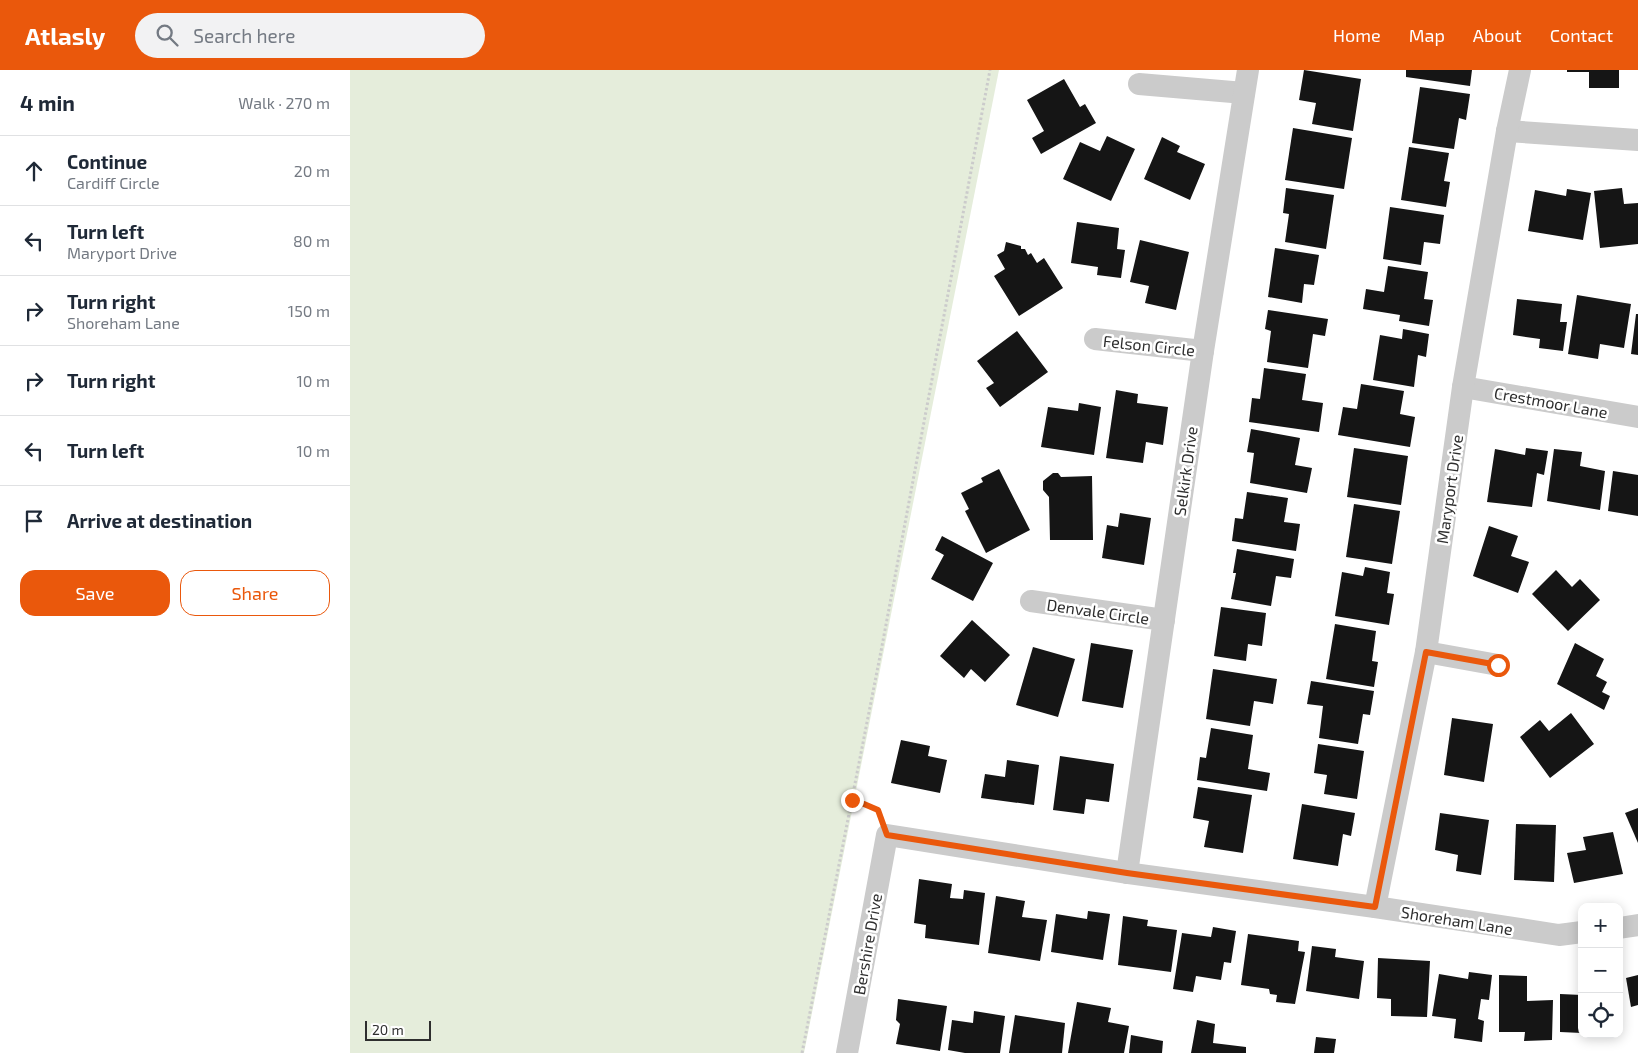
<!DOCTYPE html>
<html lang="en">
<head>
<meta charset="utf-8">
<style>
	:root { --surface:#fff; --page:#f2f2f3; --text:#1f2937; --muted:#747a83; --line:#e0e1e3; --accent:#ea580c }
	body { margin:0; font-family:"Exo 2",sans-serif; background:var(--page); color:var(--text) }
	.controls { position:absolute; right:15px; bottom:15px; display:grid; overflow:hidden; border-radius:10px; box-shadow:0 2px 12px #0003 }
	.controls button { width:45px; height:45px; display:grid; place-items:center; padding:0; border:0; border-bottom:1px solid var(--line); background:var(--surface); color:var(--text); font:25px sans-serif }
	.scale { position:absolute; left:15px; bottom:12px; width:66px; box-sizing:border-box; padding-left:5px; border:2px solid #2e2e2e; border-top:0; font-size:14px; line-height:18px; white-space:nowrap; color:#2e2e2e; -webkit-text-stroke:4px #fff; paint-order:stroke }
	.stop { position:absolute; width:15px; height:15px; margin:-11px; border:4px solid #ea580c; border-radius:50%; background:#fff }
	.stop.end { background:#ea580c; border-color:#fff; box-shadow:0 1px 5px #0008 }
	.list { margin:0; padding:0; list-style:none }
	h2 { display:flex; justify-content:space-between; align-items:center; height:65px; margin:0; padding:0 20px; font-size:21px }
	h2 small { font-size:16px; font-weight:400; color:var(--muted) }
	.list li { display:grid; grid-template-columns:32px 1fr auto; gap:15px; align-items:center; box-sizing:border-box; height:70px; padding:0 20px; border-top:1px solid var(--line) }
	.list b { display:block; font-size:19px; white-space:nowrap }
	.list p { margin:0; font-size:16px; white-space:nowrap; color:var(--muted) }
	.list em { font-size:16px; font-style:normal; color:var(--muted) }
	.actions { display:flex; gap:10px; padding:15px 20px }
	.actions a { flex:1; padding:11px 0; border:1px solid var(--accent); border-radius:15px; text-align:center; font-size:18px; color:var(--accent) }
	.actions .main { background:var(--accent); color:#fff }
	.icon { flex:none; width:28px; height:28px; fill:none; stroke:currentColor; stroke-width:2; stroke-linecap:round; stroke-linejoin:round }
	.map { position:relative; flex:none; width:1288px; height:983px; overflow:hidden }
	header { display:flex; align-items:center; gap:30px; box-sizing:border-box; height:70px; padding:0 25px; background:var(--accent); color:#fff }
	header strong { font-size:24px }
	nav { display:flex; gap:28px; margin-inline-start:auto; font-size:18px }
	.search { width:350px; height:45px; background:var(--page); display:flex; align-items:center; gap:12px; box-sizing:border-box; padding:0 18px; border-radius:28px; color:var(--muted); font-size:19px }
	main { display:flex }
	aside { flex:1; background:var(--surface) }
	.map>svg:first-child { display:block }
</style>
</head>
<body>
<header>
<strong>Atlasly</strong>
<div class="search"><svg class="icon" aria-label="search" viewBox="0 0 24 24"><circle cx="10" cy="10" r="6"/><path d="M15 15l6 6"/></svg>Search here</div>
<nav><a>Home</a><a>Map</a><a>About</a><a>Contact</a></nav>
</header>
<main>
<aside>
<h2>4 min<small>Walk · 270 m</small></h2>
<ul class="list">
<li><svg class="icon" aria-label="ahead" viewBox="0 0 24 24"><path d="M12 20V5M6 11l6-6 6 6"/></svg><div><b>Continue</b><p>Cardiff Circle</p></div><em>20 m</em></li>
<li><svg class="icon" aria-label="left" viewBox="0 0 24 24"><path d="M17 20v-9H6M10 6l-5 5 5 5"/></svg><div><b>Turn left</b><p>Maryport Drive</p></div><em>80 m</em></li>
<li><svg class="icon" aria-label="right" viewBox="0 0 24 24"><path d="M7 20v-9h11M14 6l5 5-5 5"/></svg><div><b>Turn right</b><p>Shoreham Lane</p></div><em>150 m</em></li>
<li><svg class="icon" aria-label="right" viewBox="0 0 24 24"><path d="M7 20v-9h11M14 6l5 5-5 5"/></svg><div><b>Turn right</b></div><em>10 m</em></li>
<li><svg class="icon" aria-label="left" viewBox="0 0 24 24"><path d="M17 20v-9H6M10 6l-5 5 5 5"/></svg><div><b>Turn left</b></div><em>10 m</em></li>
<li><svg class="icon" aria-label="arrive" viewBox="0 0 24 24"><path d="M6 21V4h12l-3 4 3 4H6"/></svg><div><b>Arrive at destination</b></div></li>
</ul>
<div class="actions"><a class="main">Save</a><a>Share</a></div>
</aside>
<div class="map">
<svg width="1288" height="983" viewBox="0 0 1288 983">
	<rect width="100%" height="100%" fill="#fff"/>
	<polygon fill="#e5eddb" points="0,0 649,0 454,983 0,983"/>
	<g fill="#151515">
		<polygon points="954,0 1011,9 1003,61 962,54 966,33 949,30"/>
		<polygon points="1056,0 1122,0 1120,16 1056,7"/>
		<polygon points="1217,0 1269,0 1269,18 1239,18 1239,2 1217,2"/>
		<polygon points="714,9 730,37 735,34 746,53 691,84 682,68 694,61 677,30"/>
		<polygon points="1070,17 1120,24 1116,50 1109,48 1104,79 1062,73"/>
		<polygon points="943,58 1002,68 994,119 935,110"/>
		<polygon points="757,66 785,79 761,131 713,109 730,72 750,81"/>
		<polygon points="812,67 830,76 827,82 855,94 840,130 794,109"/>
		<polygon points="1059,77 1099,83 1094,111 1100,112 1096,137 1051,130"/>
		<polygon points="936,118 984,125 976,179 935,172 939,144 933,143"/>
		<polygon points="1272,118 1274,134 1288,133 1288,174 1250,178 1244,121"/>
		<polygon points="1217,119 1241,123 1233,170 1178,161 1185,120 1216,126"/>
		<polygon points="1040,137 1094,145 1090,174 1074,172 1071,195 1033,189"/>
		<polygon points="727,152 769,158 767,179 775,180 771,208 747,205 748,197 721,193"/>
		<polygon points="790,170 839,182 826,240 795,233 799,216 780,212"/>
		<polygon points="656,172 671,176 671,179 675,179 678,185 681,183 687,193 694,188 713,218 669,246 644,206 655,199 647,185 654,181"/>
		<polygon points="925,178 969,185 964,215 954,214 952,233 918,227"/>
		<polygon points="1038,196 1078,202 1074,229 1083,230 1079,256 1049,251 1050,245 1013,239 1016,219 1034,222"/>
		<polygon points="1227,225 1281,234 1274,278 1250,274 1248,289 1218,284"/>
		<polygon points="1167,229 1212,234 1210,252 1217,252 1213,281 1189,278 1190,269 1163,265"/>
		<polygon points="918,240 978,249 975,266 963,264 958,298 917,292 921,261 915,259"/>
		<polygon points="1286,244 1288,244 1288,285 1281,284"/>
		<polygon points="1053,259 1079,264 1076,287 1068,285 1064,317 1023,310 1030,265 1052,269"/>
		<polygon points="667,261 698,302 650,337 636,318 644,313 627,291"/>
		<polygon points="914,298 956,304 952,330 973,333 969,362 899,352 902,328 910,329"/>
		<polygon points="1011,314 1054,321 1050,344 1065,347 1060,377 988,365 993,337 1007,339"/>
		<polygon points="766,320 788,324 787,333 818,337 813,375 796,372 793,393 756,388"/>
		<polygon points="729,333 751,337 744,385 691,377 698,337 728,341"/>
		<polygon points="901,359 950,368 945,395 962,398 957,423 900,413 904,383 897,382"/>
		<polygon points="1004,378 1058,386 1051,435 997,427"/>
		<polygon points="1176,378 1198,381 1194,405 1187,403 1182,437 1137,432 1145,379 1175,385"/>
		<polygon points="1204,379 1232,382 1230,396 1255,401 1250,440 1197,431"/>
		<polygon points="649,399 680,460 636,483 615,441 619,439 611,423 633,412 631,408"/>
		<polygon points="1263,401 1288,405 1288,446 1258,441"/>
		<polygon points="703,403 708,403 711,407 742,406 743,470 700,470 699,427 693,420 693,411"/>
		<polygon points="897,422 938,428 934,452 950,454 946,481 882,471 885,448 893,449"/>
		<polygon points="1004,434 1050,441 1042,494 996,487"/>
		<polygon points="770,443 801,448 794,495 752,488 757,455 768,457"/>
		<polygon points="1139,456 1168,466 1161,486 1179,492 1168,523 1123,506"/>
		<polygon points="592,466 643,493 623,531 581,509 594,485 585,480"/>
		<polygon points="887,479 944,489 941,508 926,506 921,536 881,529 886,503 883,503"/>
		<polygon points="1015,497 1040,502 1037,523 1044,524 1039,555 985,546 992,502 1013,506"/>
		<polygon points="1206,500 1222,517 1230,509 1250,530 1218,561 1182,524"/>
		<polygon points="871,537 916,543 912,576 898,574 896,591 864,586"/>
		<polygon points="622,550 660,585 635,612 621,599 614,608 590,586"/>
		<polygon points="985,554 1026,561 1022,591 1028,592 1024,617 976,609"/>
		<polygon points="741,573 783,580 773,638 732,631"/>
		<polygon points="1225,573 1254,589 1246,606 1257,612 1252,622 1260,626 1254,640 1207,614"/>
		<polygon points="683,577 725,589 708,647 666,635"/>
		<polygon points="863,599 927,609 923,634 904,631 900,656 856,649"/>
		<polygon points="961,611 1024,621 1020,645 1013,644 1008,674 969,668 973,636 957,634"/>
		<polygon points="1221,643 1244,674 1200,708 1170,667 1190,650 1199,661"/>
		<polygon points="1102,648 1143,654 1134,712 1094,705"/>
		<polygon points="861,658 903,665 898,699 920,703 917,721 847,710 850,687 856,688"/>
		<polygon points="551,670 580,676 578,686 597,690 590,723 541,713"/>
		<polygon points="968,674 1014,681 1007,729 974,724 977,705 964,703"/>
		<polygon points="710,686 764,694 759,732 736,729 734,744 703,740"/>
		<polygon points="657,690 689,695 684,735 631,728 635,704 655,707"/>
		<polygon points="848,717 902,725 893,783 854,777 859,751 843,748"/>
		<polygon points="952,734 1005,743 1001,766 993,764 988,796 943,789"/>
		<polygon points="1288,738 1288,773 1275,743"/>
		<polygon points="1090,743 1139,750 1131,805 1106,801 1108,785 1085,780"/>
		<polygon points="1166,754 1206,755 1204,812 1164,810"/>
		<polygon points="1263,762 1273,804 1224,813 1217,783 1236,780 1233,767"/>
		<polygon points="569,809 602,814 600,828 613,829 614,820 635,823 629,875 575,868 576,855 564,853"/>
		<polygon points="646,826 675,831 672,847 697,850 690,891 638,883"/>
		<polygon points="738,841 760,844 753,890 701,882 706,844 737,849"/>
		<polygon points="773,846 798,850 797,856 827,860 821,902 768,895"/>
		<polygon points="863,857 886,861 881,893 874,892 871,910 846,906 843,922 823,919 832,863 861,867"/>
		<polygon points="898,864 949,871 948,881 955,882 945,934 926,932 927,925 920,924 919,919 891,915"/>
		<polygon points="962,876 986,879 985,887 1014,891 1009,929 956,921"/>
		<polygon points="1028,888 1080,891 1077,947 1041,946 1041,929 1027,928"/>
		<polygon points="1119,902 1142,905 1139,930 1131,929 1128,949 1134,951 1132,972 1104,968 1106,949 1082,946 1089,904 1118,909"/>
		<polygon points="1149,905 1177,906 1177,931 1203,930 1202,970 1174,971 1175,962 1149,962"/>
		<polygon points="1288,905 1288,935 1281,937 1276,908"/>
		<polygon points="1210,924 1232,925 1232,963 1210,962"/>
		<polygon points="548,929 597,936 590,981 546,974 550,954 546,950"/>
		<polygon points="727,932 761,938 758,952 779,956 774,983 718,983"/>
		<polygon points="624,941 655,946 650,983 615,983 598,980 602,950 623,953"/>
		<polygon points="665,945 715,953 712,983 659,983"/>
		<polygon points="847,950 865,954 863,973 896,977 896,983 841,983"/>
		<polygon points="781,965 813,971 812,983 779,983"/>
		<polygon points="966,967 986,969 984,983 964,983"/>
	</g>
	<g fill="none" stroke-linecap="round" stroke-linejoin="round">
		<g stroke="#cbcbcb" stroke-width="3" stroke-dasharray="2.5 2.5" stroke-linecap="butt">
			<polyline points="502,730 514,733 528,741 530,746"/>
			<polyline points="452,983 532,576 640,0"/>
		</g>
		<g stroke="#cbcbcb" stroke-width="22">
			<polyline points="789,14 894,23"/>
			<polyline points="1157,61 1288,70"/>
			<polyline points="745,269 853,281"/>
			<polyline points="1113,317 1288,347"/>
			<polyline points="681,531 814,550"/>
			<polyline points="1076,582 1148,595"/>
			<polyline points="777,803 853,281 898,0"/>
			<polyline points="1025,837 1076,582 1113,317 1157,61 1170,0"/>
			<polyline points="1269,858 1288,855"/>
			<polyline points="497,983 537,765 777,803 1025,837 1209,865 1232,862"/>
		</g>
	</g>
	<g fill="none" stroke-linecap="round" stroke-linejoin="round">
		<polyline stroke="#ea580c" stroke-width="6" points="502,730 514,734 528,740 537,765 777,803 1025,837 1076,582 1148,595"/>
	</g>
	<g text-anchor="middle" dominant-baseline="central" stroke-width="5" stroke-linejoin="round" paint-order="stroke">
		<g font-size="16" fill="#2e2e2e" stroke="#fff">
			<text transform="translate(799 275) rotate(6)">Felson Circle</text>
			<text transform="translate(1201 332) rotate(10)">Crestmoor Lane</text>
			<text transform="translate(835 401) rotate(-82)">Selkirk Drive</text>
			<text transform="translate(1099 419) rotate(-82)">Maryport Drive</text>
			<text transform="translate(748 541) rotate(8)">Denvale Circle</text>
			<text transform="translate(1107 850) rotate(9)">Shoreham Lane</text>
			<text transform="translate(517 874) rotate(-80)">Bershire Drive</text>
		</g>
	</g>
</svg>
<div class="controls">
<button>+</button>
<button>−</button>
<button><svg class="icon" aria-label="locate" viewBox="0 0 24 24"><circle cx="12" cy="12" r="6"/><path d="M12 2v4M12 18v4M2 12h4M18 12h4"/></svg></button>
</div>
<div class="scale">20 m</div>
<div class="stop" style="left:1148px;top:595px"></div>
<div class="stop end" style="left:502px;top:730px"></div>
</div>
</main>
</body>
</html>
